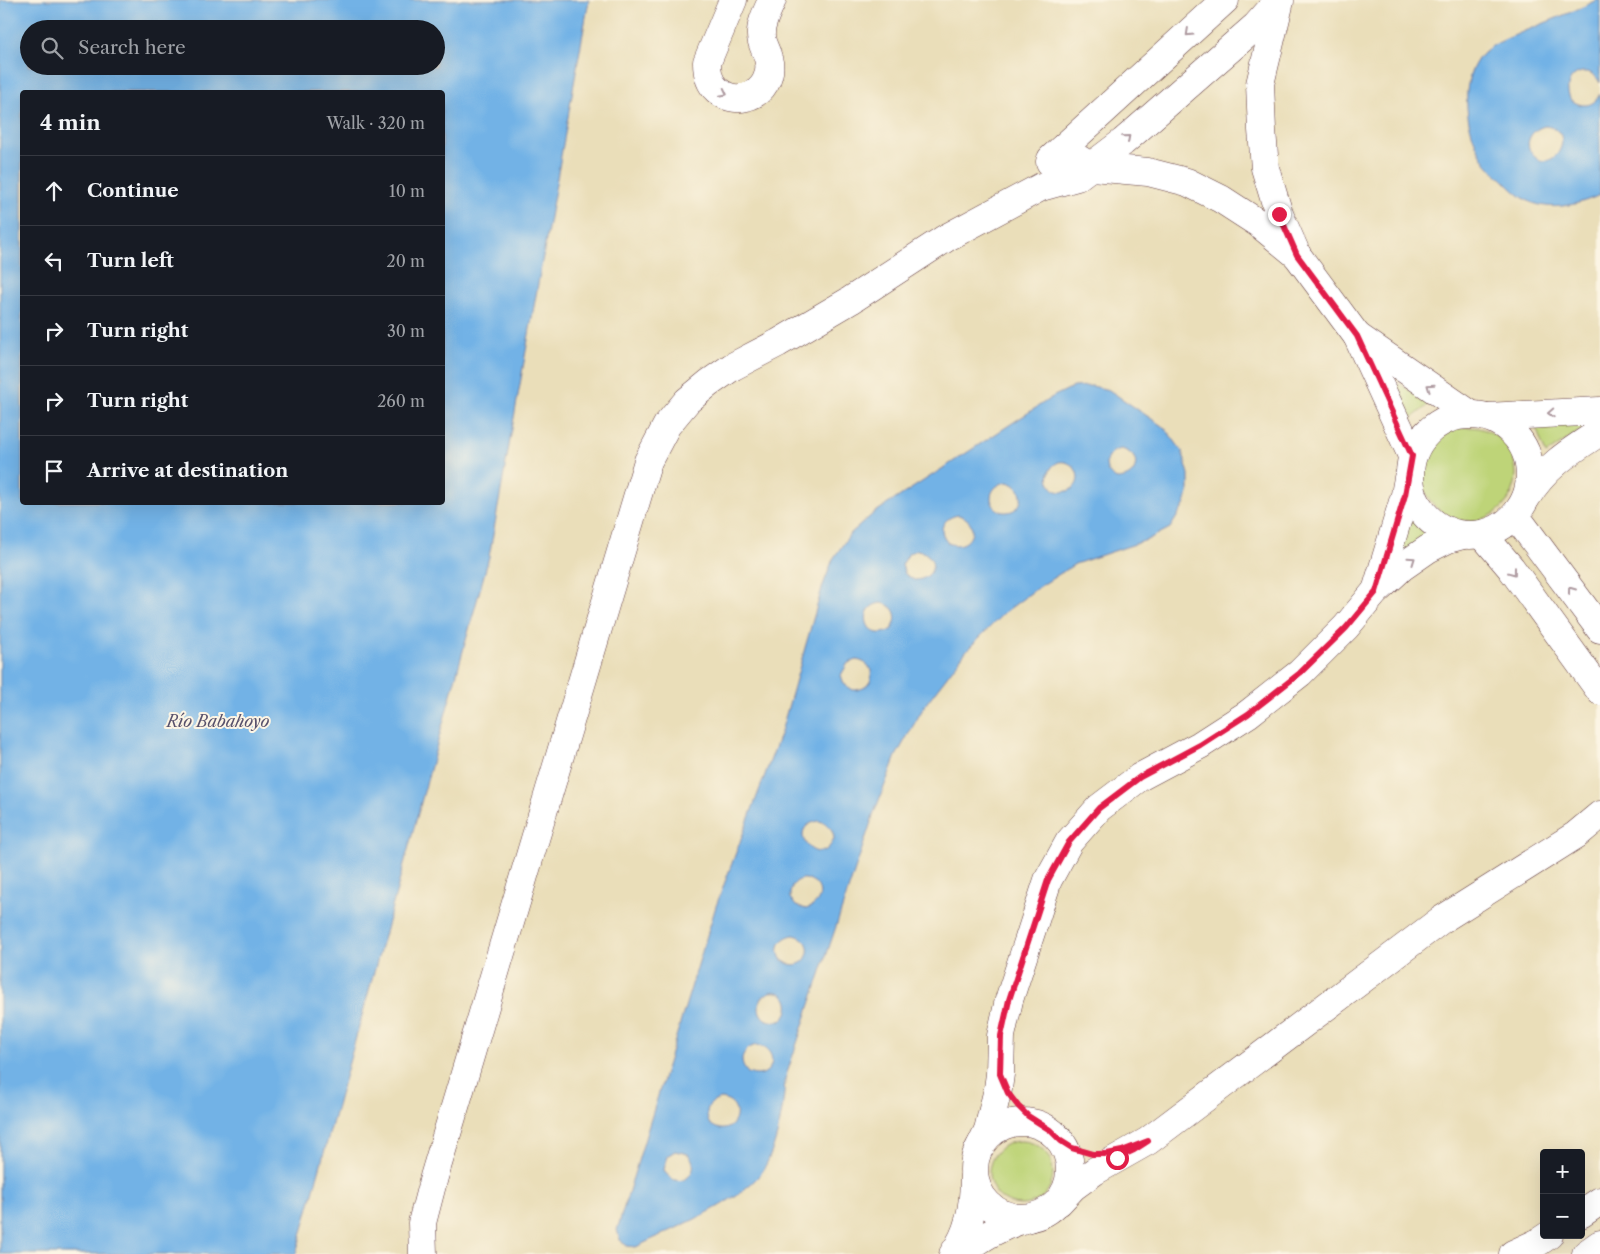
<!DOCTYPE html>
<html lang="en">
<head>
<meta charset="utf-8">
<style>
	:root { --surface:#171b24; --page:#20242c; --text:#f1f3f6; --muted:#9ea1a6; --line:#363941 }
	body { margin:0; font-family:"Libre Caslon Text",serif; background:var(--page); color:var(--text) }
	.controls { position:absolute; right:15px; bottom:15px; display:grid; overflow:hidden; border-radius:5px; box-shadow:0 5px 20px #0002 }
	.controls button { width:45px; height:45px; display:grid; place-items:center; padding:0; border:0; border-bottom:1px solid var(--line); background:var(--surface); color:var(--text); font:25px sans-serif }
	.stop { position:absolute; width:15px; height:15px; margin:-11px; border:4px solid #e11d48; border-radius:50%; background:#fff }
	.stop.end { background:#e11d48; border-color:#fff; box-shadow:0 1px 5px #0008 }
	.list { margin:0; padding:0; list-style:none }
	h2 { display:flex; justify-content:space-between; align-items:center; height:65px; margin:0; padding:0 20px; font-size:21px }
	h2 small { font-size:16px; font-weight:400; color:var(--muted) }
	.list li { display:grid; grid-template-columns:32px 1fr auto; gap:15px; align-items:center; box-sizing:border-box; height:70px; padding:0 20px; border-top:1px solid var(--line) }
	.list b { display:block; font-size:19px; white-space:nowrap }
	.list em { font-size:16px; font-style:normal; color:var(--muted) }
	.icon { flex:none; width:28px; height:28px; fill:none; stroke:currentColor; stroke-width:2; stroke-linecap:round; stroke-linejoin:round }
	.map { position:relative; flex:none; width:1600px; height:1254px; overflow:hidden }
	.search { position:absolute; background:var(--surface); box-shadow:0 5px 20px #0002; left:20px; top:20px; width:425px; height:55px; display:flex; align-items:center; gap:12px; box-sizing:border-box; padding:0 18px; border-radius:28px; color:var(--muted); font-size:19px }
	.panel { position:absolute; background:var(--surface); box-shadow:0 5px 20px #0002; left:20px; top:90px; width:425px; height:415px; border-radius:5px }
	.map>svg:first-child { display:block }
</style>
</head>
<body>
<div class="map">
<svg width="1600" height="1254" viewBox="0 0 1600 1254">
	<rect width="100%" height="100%" fill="#fcf5e5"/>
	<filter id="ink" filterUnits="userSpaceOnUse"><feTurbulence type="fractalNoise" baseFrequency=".02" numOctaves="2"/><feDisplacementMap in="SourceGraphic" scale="10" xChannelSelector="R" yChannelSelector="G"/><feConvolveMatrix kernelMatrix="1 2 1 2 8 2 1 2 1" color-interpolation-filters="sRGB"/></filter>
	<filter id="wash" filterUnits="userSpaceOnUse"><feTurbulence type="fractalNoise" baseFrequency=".0096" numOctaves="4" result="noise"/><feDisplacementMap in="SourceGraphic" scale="20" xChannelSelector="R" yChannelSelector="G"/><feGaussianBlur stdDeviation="1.12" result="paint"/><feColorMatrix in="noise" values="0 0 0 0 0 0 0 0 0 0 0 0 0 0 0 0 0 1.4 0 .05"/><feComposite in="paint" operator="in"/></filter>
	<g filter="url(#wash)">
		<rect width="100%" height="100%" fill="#eadeb9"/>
		<g fill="#bed478" stroke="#847a52">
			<polygon points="1393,381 1432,402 1407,422"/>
			<polygon points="1590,424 1546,454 1535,425"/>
			<circle cx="1469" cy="474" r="47"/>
			<polygon points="1411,517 1428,537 1397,559"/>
			<circle cx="1021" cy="1173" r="32"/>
		</g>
		<g fill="#72b2e6" stroke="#5e6888" fill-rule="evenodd">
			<path d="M0,0H589L489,557L296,1254H0ZM29,29H436V66H29ZM442,92V502H22V92Z"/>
			<path d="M1596,0H1600V83C1589,60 1558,76 1571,100C1582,108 1595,107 1600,93V195C1580,204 1555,211 1533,203C1522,199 1512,189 1503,180C1498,175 1492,170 1487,164C1466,135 1456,81 1483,53C1493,43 1514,36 1527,30C1547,22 1567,14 1587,5ZM1545,126C1580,130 1553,177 1533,155C1522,143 1532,129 1545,126Z"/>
			<path d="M1092,386L1109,390L1165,428L1182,451L1189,474V490L1185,504L1170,528L1147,540L1075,564L1036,589L1005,612L967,650L925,705L896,756L874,813L785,1079C784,1107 776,1160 755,1180C725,1209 674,1228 636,1247L627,1246L620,1240L617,1230L716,906L781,732L822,588L833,559L850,534L874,513L1054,396L1073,387ZM1121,449C1143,454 1139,479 1117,479C1101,472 1103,452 1121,449ZM1059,462C1078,459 1086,486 1067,491C1049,497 1040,470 1059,462ZM1007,482C1028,486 1025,514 1003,512C985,506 988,485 1007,482ZM958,515C982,520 973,553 948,543C937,531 942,518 958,515ZM918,550C940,556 936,580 914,580L905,574L902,565L909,553ZM882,603C896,606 899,618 892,629C866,646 855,605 882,603ZM857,660C879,664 875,691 853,690L844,684L841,675L848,663ZM819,821C828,823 833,829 834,838C821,875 781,827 819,821ZM801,879C823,877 827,903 806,909L796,906L790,898C790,889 792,883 801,879ZM794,935C822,941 804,979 781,959C775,947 781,937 794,935ZM770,992C798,988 792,1032 765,1019C755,1011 758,997 770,992ZM757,1045C782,1050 773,1083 748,1073C737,1062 742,1048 757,1045ZM722,1099C750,1105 732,1144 709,1123C704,1111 708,1101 722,1099ZM675,1151L688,1154C705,1172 677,1194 664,1170L667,1156Z"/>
		</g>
	</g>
	<g filter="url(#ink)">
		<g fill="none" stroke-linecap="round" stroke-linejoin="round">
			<g stroke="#623c40" stroke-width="29">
				<g id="minor">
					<path d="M733,0L707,62C707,73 709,83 717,90C725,97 736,100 746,97C763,93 773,75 768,58C766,49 760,43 761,33C761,22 768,10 772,0"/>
					<polyline points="1062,149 1092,167 1148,172 1187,182 1221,199 1258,223 1297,255 1279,214 1265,168 1262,130 1260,84 1280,1"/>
					<polyline points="1050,162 1051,159 1225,0"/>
					<polyline points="1297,255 1357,336"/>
					<circle cx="1470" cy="475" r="60"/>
					<polyline points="1488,417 1600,411"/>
					<polyline points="1412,456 1357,336 1470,414"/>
					<path d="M1526,498C1546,466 1569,452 1600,432"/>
					<polyline points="1515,515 1600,629"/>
					<polyline points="1482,534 1511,568 1600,691"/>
					<polyline points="1376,591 1405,495 1408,478"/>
					<circle cx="1022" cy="1170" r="48"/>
					<polyline points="981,1145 988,1130 998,1089 1000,1074 1001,1036 1009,1000 1048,880 1069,842 1099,808 1140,777 1200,745 1248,714 1300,673 1346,627 1375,592 1402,567 1428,549 1448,539 1463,535"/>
					<polyline points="1059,1202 1073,1187 1095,1171 1148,1141 1441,920 1576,835 1600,815"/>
					<polyline points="1581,1214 1600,1201"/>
					<polyline points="423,1254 422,1223 434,1177 648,461 667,425 687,401 709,383 732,367 778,343 851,300 946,238 1041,187 1077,177 1123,142 1256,26 1279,0"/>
					<path d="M953,1254C970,1232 974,1203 974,1177"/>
					<path d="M960,1254C982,1237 1002,1225 1029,1218"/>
					<polyline points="1513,1254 1537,1243 1549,1235"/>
					<polyline points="1586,1254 1600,1244"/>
				</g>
			</g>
			<use href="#minor" stroke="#fff" stroke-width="28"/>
		</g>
		<defs><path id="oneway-chevron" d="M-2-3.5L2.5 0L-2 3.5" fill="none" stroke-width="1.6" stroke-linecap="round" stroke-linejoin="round" transform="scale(1.25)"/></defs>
		<g stroke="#ae9aa0">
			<use href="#oneway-chevron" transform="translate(1189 33) rotate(137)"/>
			<use href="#oneway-chevron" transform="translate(724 93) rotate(27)"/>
			<use href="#oneway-chevron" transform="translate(1127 138) rotate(-41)"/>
			<use href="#oneway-chevron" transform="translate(1430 387) rotate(-145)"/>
			<use href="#oneway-chevron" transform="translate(1551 413) rotate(177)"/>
			<use href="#oneway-chevron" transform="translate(1412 560) rotate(-35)"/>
			<use href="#oneway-chevron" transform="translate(1513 572) rotate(53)"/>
			<use href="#oneway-chevron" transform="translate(1571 590) rotate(-126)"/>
		</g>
	</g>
	<g fill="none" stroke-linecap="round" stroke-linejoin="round" filter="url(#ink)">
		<polyline stroke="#e11d48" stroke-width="6" points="1117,1158 1134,1150 1148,1141 1122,1151 1107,1154 1093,1154 1072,1148 1061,1141 1050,1130 1028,1116 1018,1106 1008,1093 1000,1074 1001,1036 1009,1000 1048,880 1069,842 1099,808 1140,777 1200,745 1248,714 1300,673 1346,628 1376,592 1405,495 1412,456 1357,336 1297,255 1279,214"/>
	</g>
	<g text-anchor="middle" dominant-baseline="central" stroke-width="4" stroke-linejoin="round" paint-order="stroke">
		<g font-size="16" font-style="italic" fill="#58526c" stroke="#fcf5e5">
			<text x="218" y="721">Río Babahoyo</text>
		</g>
	</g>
</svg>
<div class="controls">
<button>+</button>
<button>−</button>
</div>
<div class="stop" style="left:1117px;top:1158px"></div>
<div class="stop end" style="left:1279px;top:214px"></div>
<div class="search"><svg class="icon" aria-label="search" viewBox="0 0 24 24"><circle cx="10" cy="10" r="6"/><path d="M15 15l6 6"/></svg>Search here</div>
<section class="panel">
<h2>4 min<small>Walk · 320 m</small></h2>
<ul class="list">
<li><svg class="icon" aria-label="ahead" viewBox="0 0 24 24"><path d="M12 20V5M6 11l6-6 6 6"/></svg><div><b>Continue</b></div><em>10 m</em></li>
<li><svg class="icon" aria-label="left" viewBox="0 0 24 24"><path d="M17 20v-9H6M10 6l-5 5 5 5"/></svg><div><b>Turn left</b></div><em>20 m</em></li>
<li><svg class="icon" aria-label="right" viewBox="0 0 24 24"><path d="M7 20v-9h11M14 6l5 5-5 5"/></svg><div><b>Turn right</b></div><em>30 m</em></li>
<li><svg class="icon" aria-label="right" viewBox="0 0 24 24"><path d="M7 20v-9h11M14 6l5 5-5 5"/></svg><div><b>Turn right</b></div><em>260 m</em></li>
<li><svg class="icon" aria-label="arrive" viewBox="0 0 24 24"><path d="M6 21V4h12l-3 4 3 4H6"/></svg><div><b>Arrive at destination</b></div></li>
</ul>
</section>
</div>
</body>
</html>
